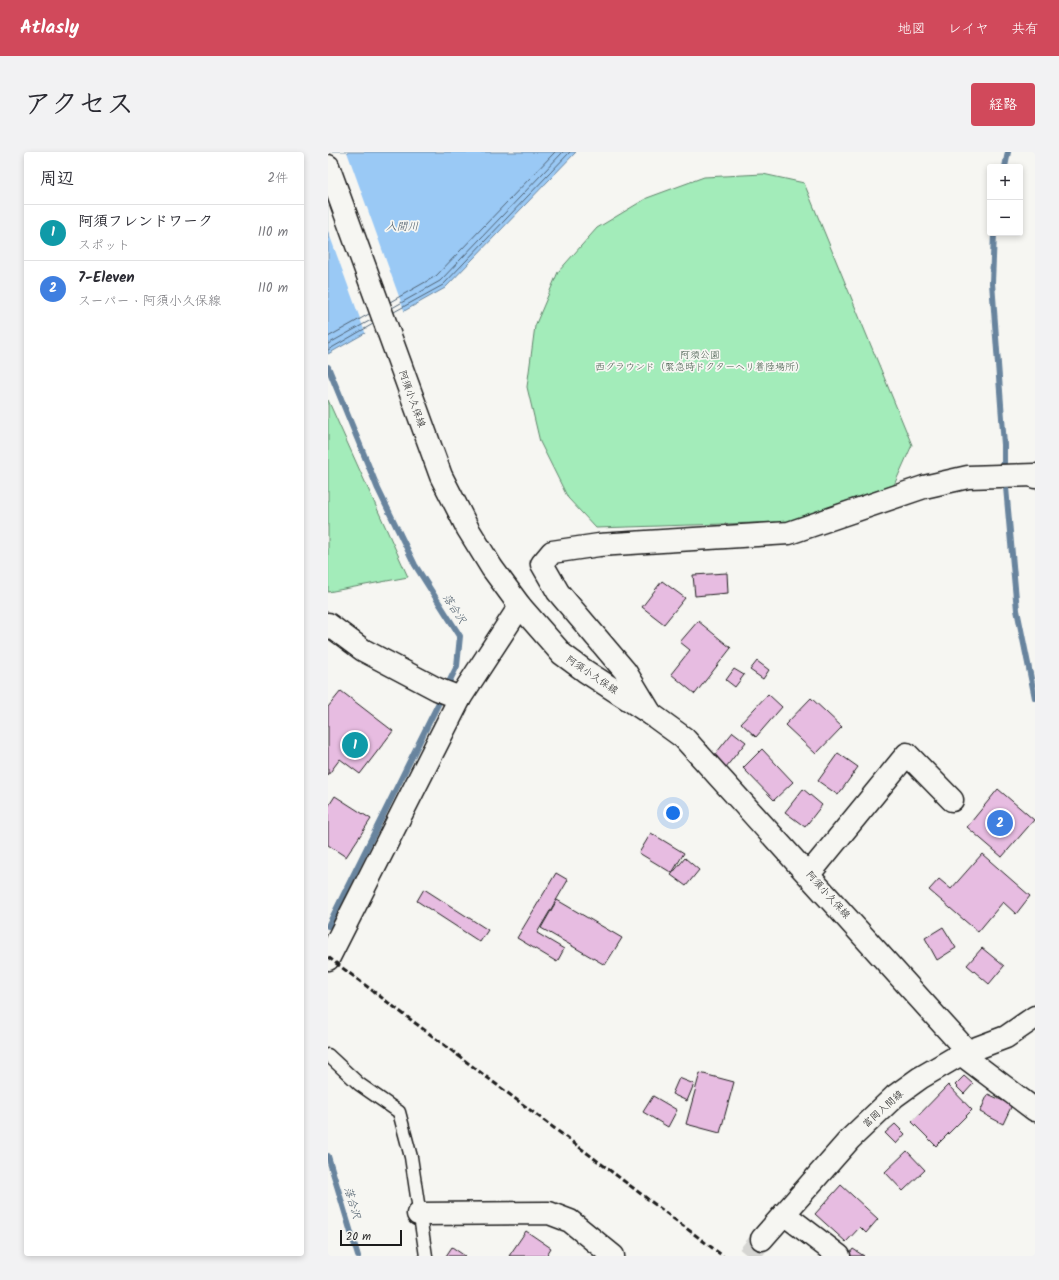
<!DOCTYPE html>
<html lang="ja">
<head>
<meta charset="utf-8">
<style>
	:root { --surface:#fff; --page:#f2f2f3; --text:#2b2b33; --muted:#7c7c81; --line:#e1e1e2; --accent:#d1495b }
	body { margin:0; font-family:Kalam,"Klee One",sans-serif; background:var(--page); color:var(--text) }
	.controls { position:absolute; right:12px; top:12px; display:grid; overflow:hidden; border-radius:4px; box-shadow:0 2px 6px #0003 }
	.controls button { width:36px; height:36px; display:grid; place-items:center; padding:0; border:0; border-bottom:1px solid var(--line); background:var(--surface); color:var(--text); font:20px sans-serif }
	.scale { position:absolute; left:12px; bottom:10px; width:62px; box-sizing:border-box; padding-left:4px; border:2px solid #1c1c1c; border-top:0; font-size:11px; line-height:14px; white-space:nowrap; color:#1c1c1c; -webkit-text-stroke:3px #f6f6f2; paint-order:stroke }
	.you { position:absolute; left:345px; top:661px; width:14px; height:14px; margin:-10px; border:3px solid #fff; border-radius:50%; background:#1a73e8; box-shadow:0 0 0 6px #1a73e833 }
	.badge { display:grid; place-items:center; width:26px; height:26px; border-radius:50%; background:var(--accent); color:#fff; font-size:13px; font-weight:700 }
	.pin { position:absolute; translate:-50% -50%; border:2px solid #fff; box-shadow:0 1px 4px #0006 }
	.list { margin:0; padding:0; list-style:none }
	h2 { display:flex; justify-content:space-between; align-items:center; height:52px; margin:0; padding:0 16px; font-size:17px }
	h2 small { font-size:13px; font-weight:400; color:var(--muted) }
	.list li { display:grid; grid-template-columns:26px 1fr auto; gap:12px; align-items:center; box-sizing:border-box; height:56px; padding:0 16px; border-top:1px solid var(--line) }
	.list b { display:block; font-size:15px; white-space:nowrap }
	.list p { margin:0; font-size:13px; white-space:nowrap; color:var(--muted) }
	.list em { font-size:13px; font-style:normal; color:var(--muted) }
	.map { position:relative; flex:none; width:707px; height:1104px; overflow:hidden; border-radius:4px }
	header { display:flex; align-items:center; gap:24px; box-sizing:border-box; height:56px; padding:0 20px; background:var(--accent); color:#fff }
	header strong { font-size:19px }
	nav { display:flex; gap:22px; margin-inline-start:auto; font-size:14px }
	.intro { display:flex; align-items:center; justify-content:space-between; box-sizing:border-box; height:96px; padding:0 24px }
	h1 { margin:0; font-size:28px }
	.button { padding:10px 18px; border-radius:4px; background:var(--accent); color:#fff; font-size:14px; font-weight:700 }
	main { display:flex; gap:24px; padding:0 24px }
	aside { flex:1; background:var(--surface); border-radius:4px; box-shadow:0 2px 6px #0003 }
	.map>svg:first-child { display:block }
</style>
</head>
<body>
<header>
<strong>Atlasly</strong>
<nav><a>地図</a><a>レイヤ</a><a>共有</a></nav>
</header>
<div class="intro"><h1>アクセス</h1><a class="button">経路</a></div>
<main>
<aside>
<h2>周辺<small>2件</small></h2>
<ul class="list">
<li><span class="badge" style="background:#0f9aa8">1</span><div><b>阿須フレンドワーク</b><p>スポット</p></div><em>110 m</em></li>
<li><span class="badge" style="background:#3f7fe0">2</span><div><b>7-Eleven</b><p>スーパー · 阿須小久保線</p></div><em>110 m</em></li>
</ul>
</aside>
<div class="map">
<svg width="707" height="1104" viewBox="0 0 707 1104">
	<rect width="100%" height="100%" fill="#f6f6f2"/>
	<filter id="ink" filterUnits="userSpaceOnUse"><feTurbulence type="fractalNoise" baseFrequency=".025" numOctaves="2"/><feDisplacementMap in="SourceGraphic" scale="8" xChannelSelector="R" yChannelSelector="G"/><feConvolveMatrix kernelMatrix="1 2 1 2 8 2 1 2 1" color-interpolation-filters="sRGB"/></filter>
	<g filter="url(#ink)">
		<g fill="#a3ecba" stroke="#60846b">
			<polygon points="435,22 476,31 584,293 566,333 458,370 268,376 240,346 212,290 199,235 207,174 230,120 269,76 319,46 376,25"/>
			<polygon points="0,248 80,425 0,440"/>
		</g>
		<polygon fill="#9ac9f5" stroke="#68849e" points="0,0 248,0 117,136 0,202"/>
		<polygon fill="#f6f6f2" points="0,0 19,0 77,161 38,183 0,79"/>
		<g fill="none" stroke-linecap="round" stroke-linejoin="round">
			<g stroke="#4e6173" stroke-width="1">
				<polyline points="62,150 108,124 227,0"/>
				<polyline points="64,156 112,129 235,0"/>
				<polyline points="66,160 115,133 242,0"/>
				<polyline points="0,185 41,162"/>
				<polyline points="0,192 43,168"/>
				<polyline points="0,198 45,172"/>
			</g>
			<g stroke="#68849e" stroke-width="6">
				<polyline points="677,15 680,0"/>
				<polyline points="666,81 664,131 676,293 676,313 689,458 707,546"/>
				<polyline points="0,215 50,337 87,413 132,484 129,514 0,774"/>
				<polyline points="0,1004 30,1104"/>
			</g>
		</g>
		<g fill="#e7bce1" stroke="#1c1c1c">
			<polygon points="399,421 400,441 367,444 365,423"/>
			<polygon points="334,429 357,446 336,472 314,455"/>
			<polygon points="370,469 403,496 367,542 343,522 362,498 352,490"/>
			<polygon points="429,509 441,518 435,527 422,518"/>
			<polygon points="406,517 416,523 407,535 398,528"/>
			<polygon points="13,539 65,579 32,622 12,607 0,623 0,555"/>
			<polygon points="440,542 454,555 428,585 413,571"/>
			<polygon points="483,546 514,575 488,602 457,573"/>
			<polygon points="405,580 418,590 398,615 385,605"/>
			<polygon points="434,597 465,630 446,648 415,616"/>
			<polygon points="510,601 530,615 510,643 490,629"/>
			<polygon points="475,637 494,653 477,675 457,660"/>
			<polygon points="670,637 706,668 674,705 639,675"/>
			<polygon points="7,644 43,667 18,705 0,693 0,655"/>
			<polygon points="323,681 356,701 344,721 311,701"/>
			<polygon points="654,702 702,744 688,762 675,750 650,780 601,738 611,727 623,737"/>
			<polygon points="357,706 371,718 358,734 343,723"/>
			<polygon points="228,721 240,728 209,781 236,797 229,810 189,786"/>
			<polygon points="96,737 160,778 152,790 89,749"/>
			<polygon points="229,748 294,786 277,813 213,776"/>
			<polygon points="615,775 628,796 609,808 597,786"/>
			<polygon points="654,796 676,814 661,832 639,813"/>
			<polygon points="372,921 406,930 392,981 358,972"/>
			<polygon points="636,924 645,932 636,942 627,933"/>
			<polygon points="351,926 366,932 359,949 344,942"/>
			<polygon points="620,933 644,958 608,994 584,970"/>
			<polygon points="660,942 684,953 675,972 652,960"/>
			<polygon points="325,944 349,958 340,975 315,960"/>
			<polygon points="567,972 577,982 568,992 557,981"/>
			<polygon points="579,999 597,1018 575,1039 557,1020"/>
			<polygon points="513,1033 550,1067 538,1081 532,1075 518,1090 487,1062"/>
			<polygon points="198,1079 223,1096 218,1104 181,1104"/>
			<polygon points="124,1095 137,1104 118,1104"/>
			<polygon points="525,1097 536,1104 520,1104"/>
		</g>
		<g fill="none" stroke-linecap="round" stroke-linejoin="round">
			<polyline stroke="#d5d5d2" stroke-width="22" stroke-dasharray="22 11" stroke-linecap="butt" points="420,1104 434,1087"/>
			<g stroke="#1c1c1c" stroke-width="15">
				<polyline id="lane" points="0,903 31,932 71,960 83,1005 98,1104"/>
			</g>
			<g stroke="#1c1c1c" stroke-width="25">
				<g id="street">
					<polyline points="0,472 35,498 109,537 132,546"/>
					<polyline points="481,722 579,602 624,648"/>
					<polyline points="0,807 132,546 192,454"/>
					<polyline points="640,900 356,586 323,562 297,519 230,440 214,412 224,400 271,393 461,381 596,335 640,325 707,323 707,325"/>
					<polyline points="633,902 707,958"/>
					<polyline points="90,1062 221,1061 242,1069 285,1104"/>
					<polyline points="456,1062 511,1104"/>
				</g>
			</g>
			<g stroke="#1c1c1c" stroke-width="25">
				<g id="secondary">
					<polyline points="0,14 113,324 140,377 164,416 192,454 234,502 257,519 323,562"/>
					<polyline points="434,1087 522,987 567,944 592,926 616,912 633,902 678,885 707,865"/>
				</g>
			</g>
			<use href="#lane" stroke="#f6f6f2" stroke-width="12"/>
			<use href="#street" stroke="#f6f6f2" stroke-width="22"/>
			<use href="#secondary" stroke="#f6f6f2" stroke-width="22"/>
			<polyline stroke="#1c1c1c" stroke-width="3" stroke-dasharray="6 3" stroke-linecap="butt" points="0,805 395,1104"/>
		</g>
	</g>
	<g text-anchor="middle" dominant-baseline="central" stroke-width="3.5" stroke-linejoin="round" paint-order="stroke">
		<g font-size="10" fill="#445a4b" stroke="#f6f6f2">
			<text x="372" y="203">阿須公園<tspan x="372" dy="12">西グラウンド（緊急時ドクターヘリ着陸場所）</tspan></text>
		</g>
		<g font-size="10" fill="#1c1c1c" stroke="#f6f6f2">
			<text transform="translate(84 247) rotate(70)">阿須小久保線</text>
			<text transform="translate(264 523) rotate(34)">阿須小久保線</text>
			<text transform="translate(500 743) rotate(48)">阿須小久保線</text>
			<text transform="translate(555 957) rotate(-42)">富岡入間線</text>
		</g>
		<g font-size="11" font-style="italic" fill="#485968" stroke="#f6f6f2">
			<text x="74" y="75">入間川</text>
			<text transform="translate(126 457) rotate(57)">落合沢</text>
			<text transform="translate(24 1051) rotate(74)">落合沢</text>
		</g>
	</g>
</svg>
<div class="controls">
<button>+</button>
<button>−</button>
</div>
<div class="scale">20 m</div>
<div class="you"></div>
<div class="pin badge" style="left:27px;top:593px;background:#0f9aa8">1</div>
<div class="pin badge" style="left:672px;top:671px;background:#3f7fe0">2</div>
</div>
</main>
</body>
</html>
